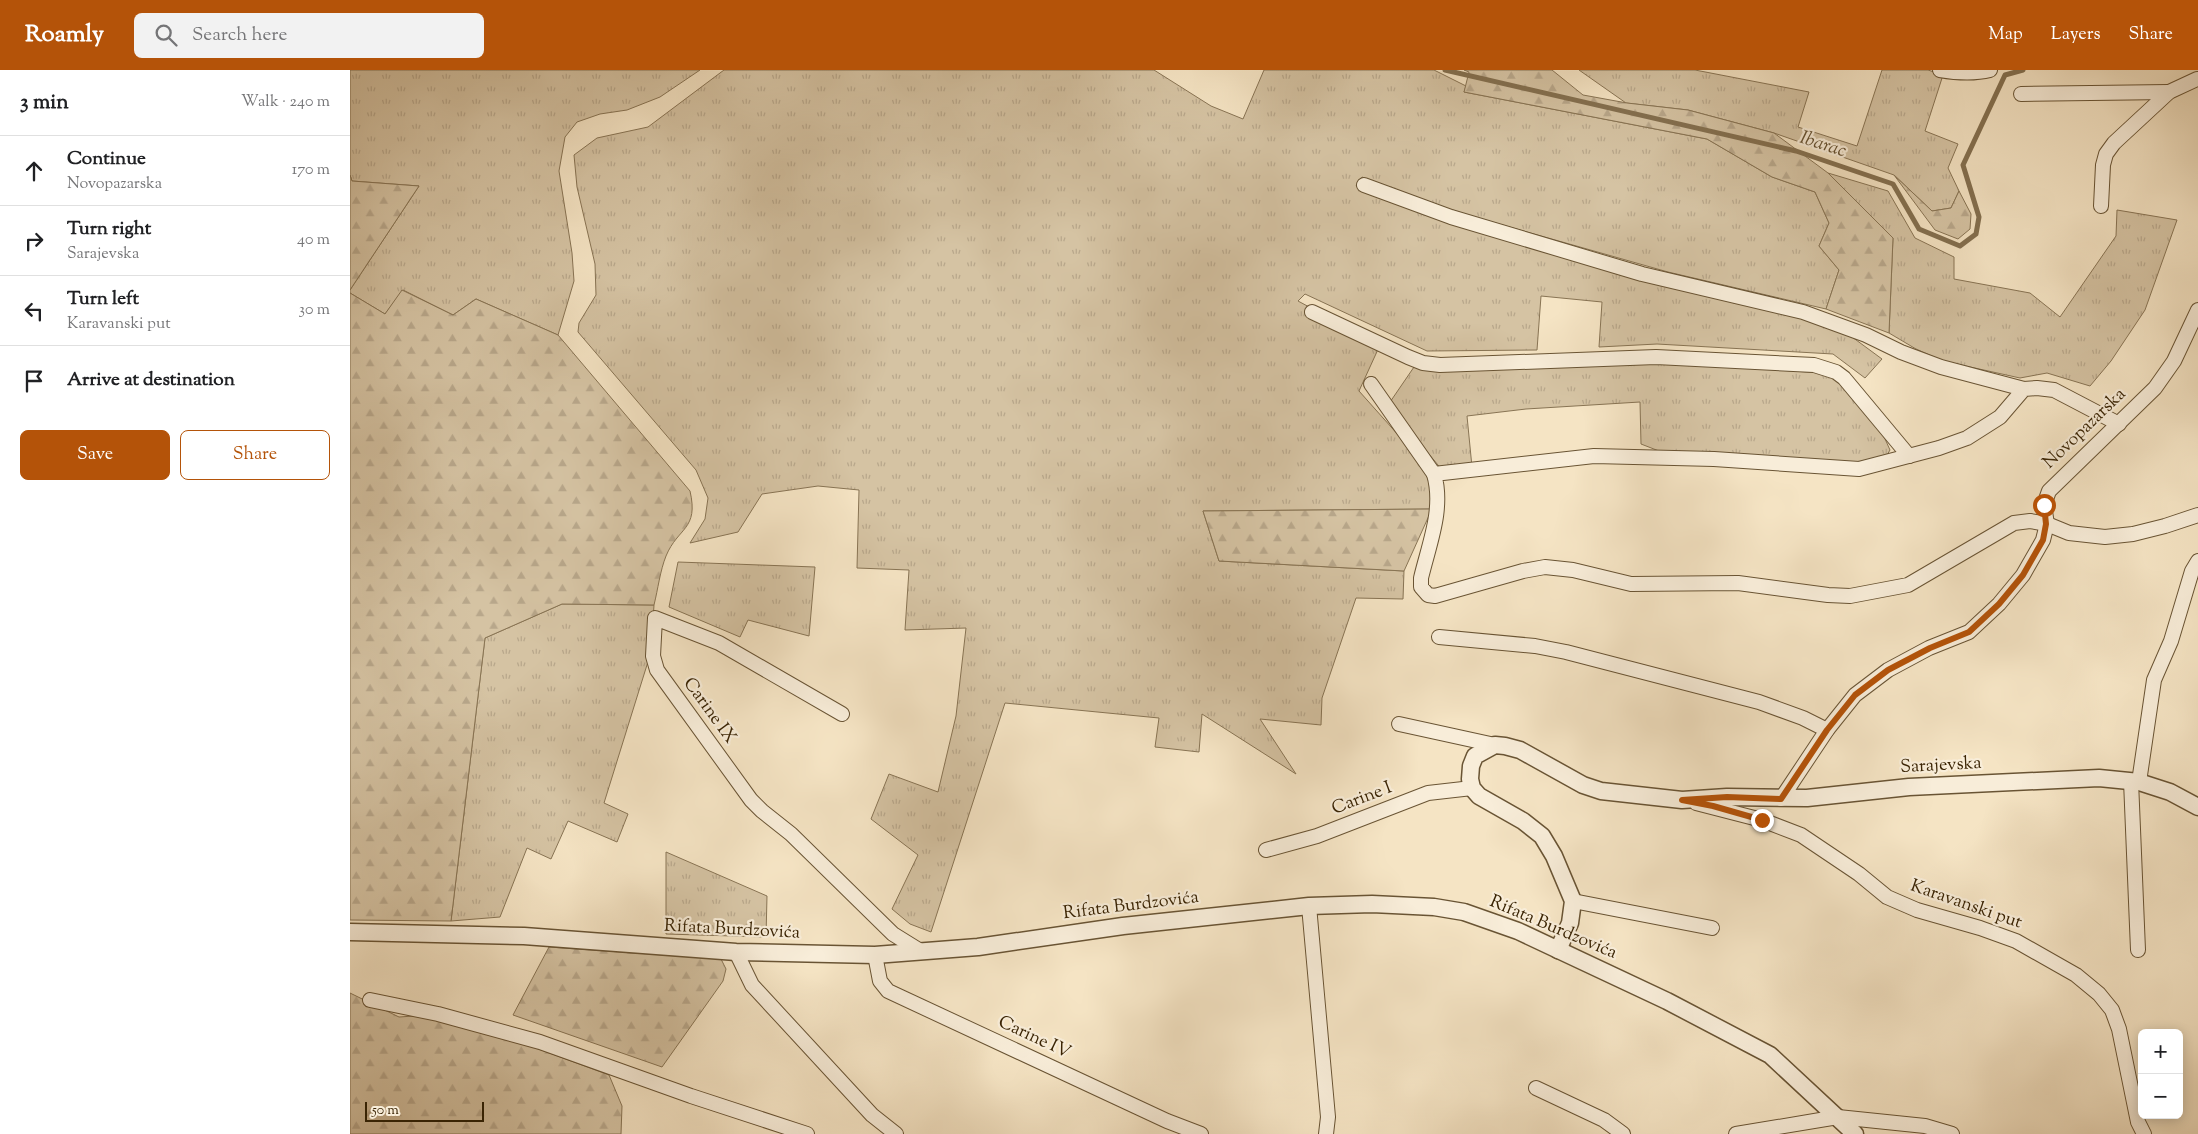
<!DOCTYPE html>
<html lang="en">
<head>
<meta charset="utf-8">
<style>
	:root { --surface:#fff; --page:#f2f2f2; --text:#202124; --muted:#757577; --line:#e0e0e0; --accent:#b45309 }
	body { margin:0; font-family:"Sorts Mill Goudy",serif; background:var(--page); color:var(--text) }
	.controls { position:absolute; right:15px; bottom:15px; display:grid; overflow:hidden; border-radius:8px; box-shadow:0 2px 12px #0003 }
	.controls button { width:45px; height:45px; display:grid; place-items:center; padding:0; border:0; border-bottom:1px solid var(--line); background:var(--surface); color:var(--text); font:25px sans-serif }
	.scale { position:absolute; left:15px; bottom:12px; width:119px; box-sizing:border-box; padding-left:5px; border:2px solid #3a2404; border-top:0; font-size:14px; line-height:18px; white-space:nowrap; color:#3a2404; -webkit-text-stroke:4px #f8edd9; paint-order:stroke }
	.stop { position:absolute; width:15px; height:15px; margin:-11px; border:4px solid #b45309; border-radius:50%; background:#fff }
	.stop.end { background:#b45309; border-color:#fff; box-shadow:0 1px 5px #0008 }
	.list { margin:0; padding:0; list-style:none }
	h2 { display:flex; justify-content:space-between; align-items:center; height:65px; margin:0; padding:0 20px; font-size:21px }
	h2 small { font-size:16px; font-weight:400; color:var(--muted) }
	.list li { display:grid; grid-template-columns:32px 1fr auto; gap:15px; align-items:center; box-sizing:border-box; height:70px; padding:0 20px; border-top:1px solid var(--line) }
	.list b { display:block; font-size:19px; white-space:nowrap }
	.list p { margin:0; font-size:16px; white-space:nowrap; color:var(--muted) }
	.list em { font-size:16px; font-style:normal; color:var(--muted) }
	.actions { display:flex; gap:10px; padding:15px 20px }
	.actions a { flex:1; padding:11px 0; border:1px solid var(--accent); border-radius:8px; text-align:center; font-size:18px; color:var(--accent) }
	.actions .main { background:var(--accent); color:#fff }
	.icon { flex:none; width:28px; height:28px; fill:none; stroke:currentColor; stroke-width:2; stroke-linecap:round; stroke-linejoin:round }
	.map { position:relative; flex:none; width:1848px; height:1064px; overflow:hidden }
	header { display:flex; align-items:center; gap:30px; box-sizing:border-box; height:70px; padding:0 25px; background:var(--accent); color:#fff }
	header strong { font-size:24px }
	nav { display:flex; gap:28px; margin-inline-start:auto; font-size:18px }
	.search { width:350px; height:45px; background:var(--page); display:flex; align-items:center; gap:12px; box-sizing:border-box; padding:0 18px; border-radius:8px; color:var(--muted); font-size:19px }
	main { display:flex }
	aside { flex:1; background:var(--surface) }
	.map>svg:first-child { display:block }
</style>
</head>
<body>
<header>
<strong>Roamly</strong>
<div class="search"><svg class="icon" aria-label="search" viewBox="0 0 24 24"><circle cx="10" cy="10" r="6"/><path d="M15 15l6 6"/></svg>Search here</div>
<nav><a>Map</a><a>Layers</a><a>Share</a></nav>
</header>
<main>
<aside>
<h2>3 min<small>Walk · 240 m</small></h2>
<ul class="list">
<li><svg class="icon" aria-label="ahead" viewBox="0 0 24 24"><path d="M12 20V5M6 11l6-6 6 6"/></svg><div><b>Continue</b><p>Novopazarska</p></div><em>170 m</em></li>
<li><svg class="icon" aria-label="right" viewBox="0 0 24 24"><path d="M7 20v-9h11M14 6l5 5-5 5"/></svg><div><b>Turn right</b><p>Sarajevska</p></div><em>40 m</em></li>
<li><svg class="icon" aria-label="left" viewBox="0 0 24 24"><path d="M17 20v-9H6M10 6l-5 5 5 5"/></svg><div><b>Turn left</b><p>Karavanski put</p></div><em>30 m</em></li>
<li><svg class="icon" aria-label="arrive" viewBox="0 0 24 24"><path d="M6 21V4h12l-3 4 3 4H6"/></svg><div><b>Arrive at destination</b></div></li>
</ul>
<div class="actions"><a class="main">Save</a><a>Share</a></div>
</aside>
<div class="map">
<svg width="1848" height="1064" viewBox="0 0 1848 1064">
	<defs>
		<pattern id="grass-tufts" width="24" height="20" patternUnits="userSpaceOnUse" patternTransform="scale(1.25)"><rect width="24" height="20" fill="#d5c3a3"/><path d="M3 7l-1-3M5 7V3M7 7l1-3M15 17l-1-3M17 17v-4M19 17l1-3" fill="none" stroke="#b8a78b"/></pattern>
		<pattern id="forest-firs" width="22" height="20" patternUnits="userSpaceOnUse" patternTransform="scale(1.25)"><rect width="22" height="20" fill="#d5c3a3"/><path d="M5 1l3.5 6h-7zM16 11l3.5 6h-7z" fill="#b8a78b"/></pattern>
	</defs>
	<rect width="100%" height="100%" fill="#f5e4c4"/>
	<filter id="stains"><feTurbulence type="fractalNoise" baseFrequency=".004" numOctaves="4"/><feColorMatrix values="0 0 0 0 .2 0 0 0 0 .09 0 0 0 0 .02 0 0 0 .5 -.17"/></filter>
	<radialGradient id="worn" r=".72"><stop offset=".6" stop-color="#630" stop-opacity="0"/><stop offset="1" stop-color="#630" stop-opacity=".3"/></radialGradient>
	<g fill="url(#grass-tufts)" stroke="#887454">
		<polygon points="0,0 350,0 310,27 277,40 250,44 227,52 215,67 209,101 222,183 224,211 208,265 126,229 103,245 53,220 35,244 0,223 0,220 69,116 2,111 0,105"/>
		<polygon points="374,0 804,0 861,36 893,49 914,0 1084,0 1116,16 1114,22 1357,69 1422,107 1465,122 1479,153 1469,176 1489,200 1476,239 1318,202 1103,141 1012,107 1006,116 1098,152 1483,253 1532,289 1515,308 1483,284 1307,274 1249,277 1252,232 1191,226 1187,280 1077,281 955,224 948,231 1030,275 1009,321 1083,404 1082,439 853,441 869,491 1054,501 1053,529 1006,528 972,628 971,655 910,649 946,704 852,644 849,682 805,677 809,648 655,633 581,862 560,854 542,839 568,785 521,749 539,704 588,722 606,646 616,558 555,560 559,500 507,498 509,420 468,416 412,424 388,462 340,473 355,449 358,428 346,400 228,262 229,253 246,225 245,194 227,117 224,85 247,68 298,57"/>
		<polygon points="1229,0 1345,0 1459,22 1448,57 1507,76 1532,0 1578,0 1593,5 1575,61 1608,74 1598,98 1609,121 1601,138 1582,141 1544,105 1424,63 1338,40 1276,33"/>
		<polygon points="1478,103 1538,121 1565,168 1604,187 1604,209 1680,223 1710,247 1766,166 1767,140 1827,150 1795,240 1761,291 1740,316 1697,303 1670,308 1593,291 1566,279 1539,263 1543,168"/>
		<polygon points="1308,292 1473,303 1490,309 1527,351 1540,380 1534,390 1515,393 1309,381 1291,374 1290,332 1176,339 1117,346 1122,397 1093,401 1038,335 1064,297"/>
		<polygon points="328,492 465,497 459,566 398,550 390,567 319,537"/>
		<polygon points="212,534 304,535 301,582 254,733 278,744 267,772 218,751 201,789 177,778 150,847 101,851 135,568"/>
		<polygon points="316,782 417,826 416,867 316,864"/>
	</g>
	<g fill="url(#forest-firs)" stroke="#887454">
		<polygon points="1114,0 1202,0 1233,25 1277,33 1338,40 1424,63 1478,103 1543,168 1539,263 1476,239 1489,200 1469,176 1479,153 1465,122 1422,107 1357,69 1114,22 1119,2"/>
		<polygon points="0,105 2,111 69,116 0,220"/>
		<polygon points="1544,105 1582,141 1601,138 1609,121 1621,144 1620,159 1608,169 1585,160"/>
		<path d="M52,220L103,245L126,229L208,265L340,421C349,460 328,457 316,486C310,501 308,519 304,535L212,534L135,568L101,851L0,850V223L35,244Z"/>
		<polygon points="1082,439 1054,501 869,491 853,441"/>
		<polygon points="199,877 371,889 376,899 373,911 312,997 163,945"/>
		<polygon points="0,923 49,947 94,944 259,1005 272,1036 271,1064 0,1064"/>
	</g>
	<g fill="none" stroke-linecap="round" stroke-linejoin="round">
		<polyline stroke="#847050" stroke-width="5" points="1095,0 1446,81 1543,114 1569,159 1610,176 1626,164 1629,147 1613,95 1655,5 1673,0"/>
		<g stroke="#695434" stroke-width="16">
			<g id="minor">
				<path d="M1590,0C1607,3 1624,4 1640,0"/>
				<polyline points="1671,24 1819,22"/>
				<polyline points="1014,115 1101,147 1292,204 1453,242 1516,265 1551,282 1591,297 1674,319"/>
				<polyline points="1751,136 1753,95 1756,84 1764,73 1819,22 1847,9"/>
				<polyline points="962,242 1058,287 1073,293 1090,295 1306,287 1464,295 1486,302 1494,308 1559,386"/>
				<polyline points="1021,314 1084,404"/>
				<path d="M1769,354L1704,320L1687,318L1674,319L1650,347L1617,368L1589,378L1509,399L1364,389L1244,386L1084,404C1094,439 1079,474 1071,508V517L1078,525L1085,526L1173,501L1195,497L1223,500L1281,514L1388,513L1478,525L1500,526L1558,515L1664,453L1680,451L1697,454L1719,463L1755,467L1783,464L1815,456L1848,445"/>
				<polyline points="1089,567 1185,576 1216,582 1409,632 1453,648 1477,660"/>
				<polyline points="492,644 369,573 305,548 303,586 307,600 401,730 412,741 441,764 543,864 572,882"/>
				<polyline points="1049,654 1145,675"/>
				<polyline points="1781,711 1788,880"/>
				<polyline points="1789,712 1804,610 1821,571 1842,501 1848,491"/>
				<polyline points="1431,729 1477,660 1505,625 1538,600 1579,578 1619,562 1649,534 1673,505 1693,470 1697,454 1694,435 1699,421 1805,318 1824,291 1848,240"/>
				<polyline points="1346,733 1412,750 1451,765 1509,804 1537,827 1567,840 1630,858 1666,871 1726,905 1749,924 1762,940 1769,959 1788,1052 1794,1064"/>
				<polyline points="916,780 967,766 1078,723 1122,718"/>
				<polyline points="1223,831 1362,858"/>
				<polyline points="959,836 978,1047 976,1064"/>
				<polyline points="386,882 402,915 522,1045 546,1064"/>
				<polyline points="525,885 530,911 538,921 817,1051 851,1064"/>
				<polyline points="20,930 88,944 190,972 341,1026 457,1064"/>
				<polyline points="1186,1018 1254,1050 1273,1064"/>
				<polyline points="1386,1064 1488,1047 1575,1056 1602,1064"/>
			</g>
		</g>
		<g stroke="#695434" stroke-width="19">
			<g id="tertiary">
				<polyline points="0,862 174,866 386,882 525,885 628,877 773,856 959,836 1022,834 1084,837 1114,842 1168,861 1317,931 1420,985 1505,1064"/>
				<polyline points="1208,880 1220,853 1223,831 1204,786 1192,766 1173,751 1129,726 1122,718 1120,709 1121,696 1125,686 1145,675 1155,676 1170,680 1233,715 1251,721 1332,730 1377,727 1457,728 1559,717 1749,708 1789,712 1820,722 1848,737"/>
			</g>
		</g>
		<use href="#minor" stroke="#f8edd9" stroke-width="14"/>
		<use href="#tertiary" stroke="#f8edd9" stroke-width="16"/>
	</g>
	<g fill="none" stroke-linecap="round" stroke-linejoin="round">
		<polyline stroke="#b45309" stroke-width="6" points="1412,750 1363,736 1332,730 1377,727 1431,729 1477,660 1505,625 1538,600 1580,578 1619,562 1649,534 1673,505 1693,470 1696,454 1694,435"/>
	</g>
	<g text-anchor="middle" dominant-baseline="central" stroke-width="4.5" stroke-linejoin="round" paint-order="stroke">
		<g font-size="18" fill="#3a2404" stroke="#f8edd9">
			<text transform="translate(1735 359) rotate(-44)">Novopazarska</text>
			<text transform="translate(359 641) rotate(54)">Carine IX</text>
			<text transform="translate(1591 696) rotate(-3)">Sarajevska</text>
			<text transform="translate(1012 729) rotate(-21)">Carine I</text>
			<text transform="translate(1616 835) rotate(19)">Karavanski put</text>
			<text transform="translate(781 836) rotate(-7)">Rifata Burdzovića</text>
			<text transform="translate(1203 858) rotate(23)">Rifata Burdzovića</text>
			<text transform="translate(382 860) rotate(3)">Rifata Burdzovića</text>
			<text transform="translate(684 968) rotate(25)">Carine IV</text>
		</g>
		<g font-size="19" font-style="italic" fill="#655030" stroke="#f8edd9">
			<text transform="translate(1473 75) rotate(18)">Ibarac</text>
		</g>
	</g>
	<rect width="100%" height="100%" filter="url(#stains)"/>
	<rect width="100%" height="100%" fill="url(#worn)"/>
</svg>
<div class="controls">
<button>+</button>
<button>−</button>
</div>
<div class="scale">50 m</div>
<div class="stop" style="left:1694px;top:435px"></div>
<div class="stop end" style="left:1412px;top:750px"></div>
</div>
</main>
</body>
</html>
